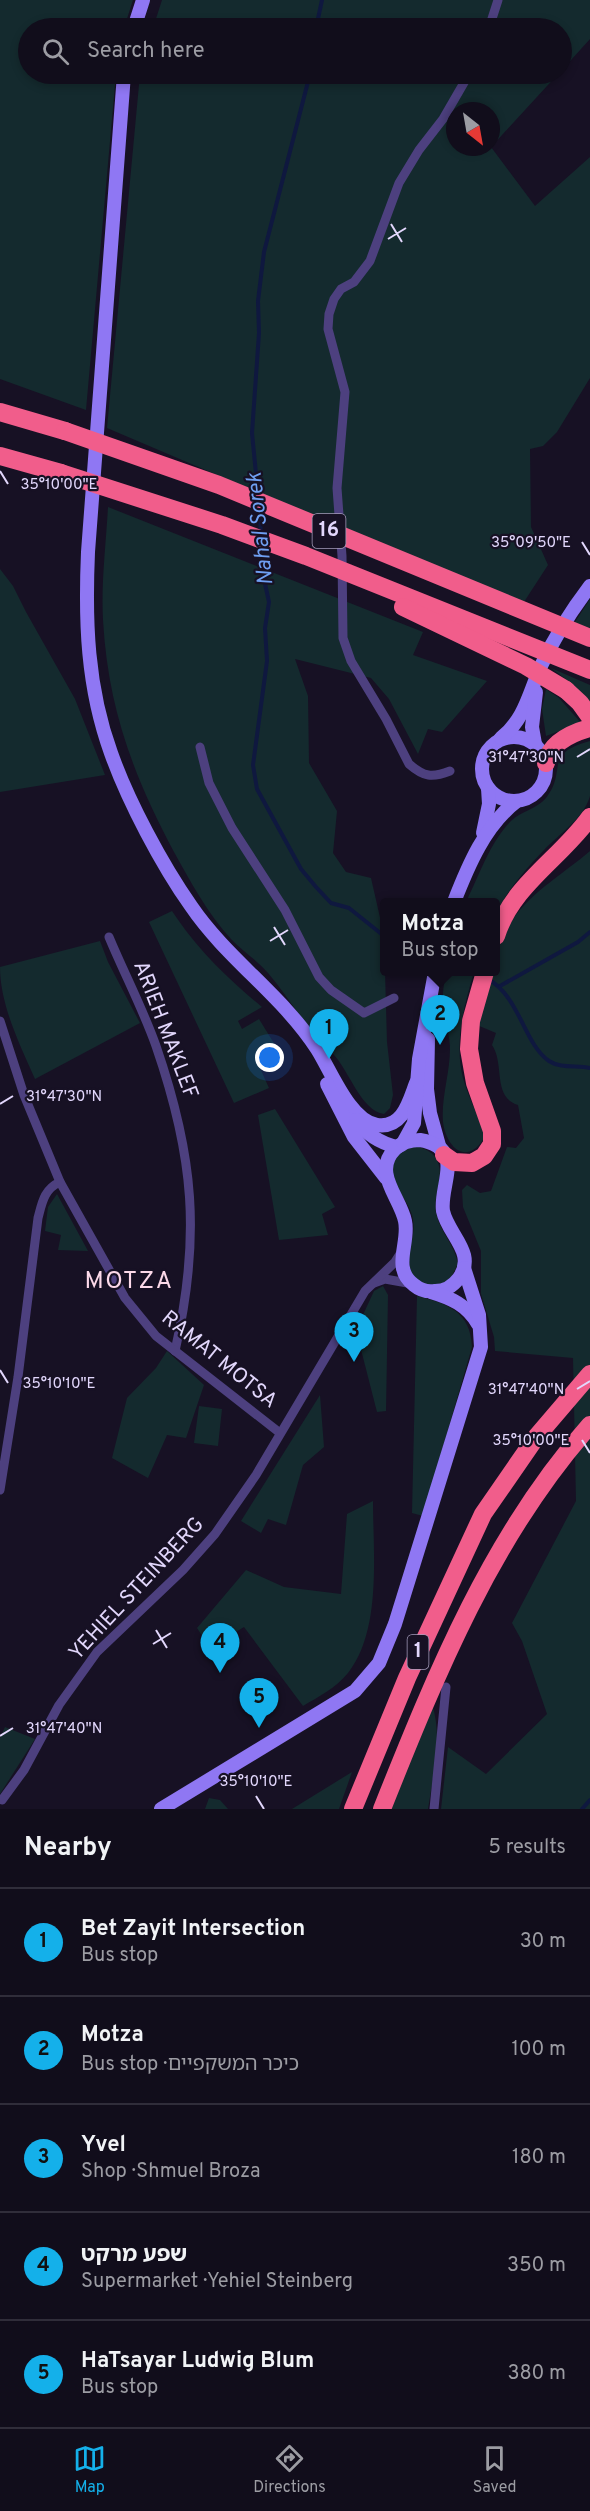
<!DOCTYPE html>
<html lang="en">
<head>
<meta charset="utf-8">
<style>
	:root { --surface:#110d1b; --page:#1a1624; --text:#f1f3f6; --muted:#9c9ca3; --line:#302d3a; --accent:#14b0ea }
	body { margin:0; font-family:Overpass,"Noto Sans Hebrew",sans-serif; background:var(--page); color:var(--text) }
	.compass { position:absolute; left:446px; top:102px; width:54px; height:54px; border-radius:50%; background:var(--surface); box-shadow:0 3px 9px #0003; rotate:149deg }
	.you { position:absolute; left:270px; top:1058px; width:21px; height:21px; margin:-15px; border:4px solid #fff; border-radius:50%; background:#1a73e8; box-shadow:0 0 0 9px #1a73e833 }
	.badge { display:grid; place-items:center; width:39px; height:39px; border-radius:50%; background:var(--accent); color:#111; font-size:20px; font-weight:700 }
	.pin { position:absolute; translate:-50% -50px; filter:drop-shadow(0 2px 3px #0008) }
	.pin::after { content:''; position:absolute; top:32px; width:21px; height:18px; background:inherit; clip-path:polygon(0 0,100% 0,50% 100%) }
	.popup { position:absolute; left:380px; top:898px; width:120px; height:78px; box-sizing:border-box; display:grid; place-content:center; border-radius:6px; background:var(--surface); filter:drop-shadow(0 2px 4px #0005); font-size:20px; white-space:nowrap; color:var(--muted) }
	.popup b { font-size:22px; color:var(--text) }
	.popup::after { content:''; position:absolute; left:50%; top:100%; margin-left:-12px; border:12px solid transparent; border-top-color:var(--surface) }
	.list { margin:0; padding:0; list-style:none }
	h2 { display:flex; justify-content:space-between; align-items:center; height:78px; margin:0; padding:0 24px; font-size:26px }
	h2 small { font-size:20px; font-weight:400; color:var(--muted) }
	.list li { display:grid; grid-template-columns:39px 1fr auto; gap:18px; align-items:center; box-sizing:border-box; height:108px; padding:0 24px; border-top:2px solid var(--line) }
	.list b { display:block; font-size:22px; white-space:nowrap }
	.list p { margin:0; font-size:20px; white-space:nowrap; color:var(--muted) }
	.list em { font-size:20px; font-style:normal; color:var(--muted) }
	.icon { flex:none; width:33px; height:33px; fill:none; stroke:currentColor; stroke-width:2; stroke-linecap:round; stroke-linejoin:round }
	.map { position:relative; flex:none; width:590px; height:1809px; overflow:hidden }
	.search { position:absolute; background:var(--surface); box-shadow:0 3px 9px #0003; left:18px; right:18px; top:18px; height:66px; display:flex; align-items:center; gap:15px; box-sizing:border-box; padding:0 21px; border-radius:33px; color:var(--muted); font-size:22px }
	.sheet { height:618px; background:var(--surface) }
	nav { display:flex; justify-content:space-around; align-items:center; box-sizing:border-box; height:84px; border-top:2px solid var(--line); background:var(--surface); font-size:16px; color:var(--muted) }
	nav a { display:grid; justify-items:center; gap:3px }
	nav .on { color:var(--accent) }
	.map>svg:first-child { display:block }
</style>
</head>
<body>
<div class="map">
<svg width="590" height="1809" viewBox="0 0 590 1809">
	<rect width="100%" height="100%" fill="#171124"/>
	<g fill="#142a2e" fill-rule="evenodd">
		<polygon points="0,0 133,0 124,28 28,28 28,74 116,74 86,410 0,379"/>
		<polygon points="162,0 590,0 590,39 562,70 562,28 153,28"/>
		<path d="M140,74H558L491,147L535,206L590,157V378L557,432L543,446L530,449L531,527L548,565L522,605L107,428ZM455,111H491V147H455Z"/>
		<path d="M108,507L423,632L413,655L487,681L442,732L428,729L418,754L389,699L371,678L295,659L308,696L309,763L337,811L333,853L346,872L371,878L384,935L387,1042L393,1095L390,1108L384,1114C361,1111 349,1070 333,1054C307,1030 290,999 268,973C257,960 242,951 231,939C208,914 190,881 174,852C133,775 108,708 103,620C101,583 106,544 108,507Z"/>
		<polygon points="0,569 13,586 26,612 75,699 105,775 0,792"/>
		<polygon points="590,599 590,632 573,625"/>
		<polygon points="551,668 590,685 590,703 571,683"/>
		<polygon points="546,689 559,698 581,723 546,736 542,709"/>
		<path d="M590,741V796C584,818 559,834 544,850C526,869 507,890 496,914V902H466C479,876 490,842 511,821C521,811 537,809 546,798C568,770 542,754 590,741Z"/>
		<path d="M590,851V1809H441L448,1747L486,1774L547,1714L522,1641L512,1623L576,1501L573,1358L495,1351L494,1337L481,1294V1251L463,1207L462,1190L467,1185L480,1193L491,1191L507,1147L516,1148L524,1138L518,1105C492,1097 505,1064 492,1045L496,1033L477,1025L490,972H496C496,911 550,885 590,851Z"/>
		<path d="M172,911C198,950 226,977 262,1007L238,1021L242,1029L259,1019L280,1053L261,1065L255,1057L269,1088L234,1103L149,922Z"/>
		<path d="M100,941L108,962L140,1023L35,1079C20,1045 0,1005 0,967Z"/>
		<path d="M447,972H474C464,1006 454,1042 463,1078C468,1096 477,1113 483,1131V1140C465,1166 446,1146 443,1122C441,1098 450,1073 450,1049C450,1031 441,1012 443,994C443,987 445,979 447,972Z"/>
		<polygon points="275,1109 335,1207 322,1214 328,1235 279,1240 258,1115"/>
		<path d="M417,1146C427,1150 434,1152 438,1163C444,1178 433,1195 436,1213C440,1232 455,1245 458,1264L449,1281C431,1288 409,1286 408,1261C408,1245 417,1236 412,1215C408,1199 388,1182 393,1164C395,1153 407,1149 417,1146Z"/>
		<polygon points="57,1194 88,1251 58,1250 61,1235 45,1231 48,1207"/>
		<polygon points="383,1286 388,1295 386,1411 377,1412 356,1330 374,1291"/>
		<path d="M417,1296C448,1304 470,1311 472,1347L423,1516L412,1513Z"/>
		<polygon points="167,1351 204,1385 186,1438 167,1435 148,1478 112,1458 127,1398 156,1368"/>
		<polygon points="320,1395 324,1447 303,1465 286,1525 268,1519 261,1533 241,1521"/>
		<polygon points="199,1406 222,1409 218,1446 194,1443"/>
		<path d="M373,1501C373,1553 382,1630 348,1673C336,1688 318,1697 303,1706L244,1627L210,1648L197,1628L246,1570L284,1587L341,1594L347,1514Z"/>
		<path d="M432,1704C443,1738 433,1775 428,1809H389Z"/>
		<polygon points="5,1727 35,1739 0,1794 0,1738"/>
		<polygon points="352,1772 339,1809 292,1809"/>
		<polygon points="209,1798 220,1800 228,1809 205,1809"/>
	</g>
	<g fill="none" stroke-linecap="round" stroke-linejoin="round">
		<g stroke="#0f183f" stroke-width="4">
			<polyline points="316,28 322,0"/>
			<polyline points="258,494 252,433 259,333 258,301 264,252 310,74"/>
			<polyline points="259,507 261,533"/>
			<polyline points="261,546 262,570 269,602 265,628 267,661 253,765 257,789 301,869 316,887 331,903 349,908 384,936"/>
			<path d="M488,979C520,997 524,1044 549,1061C561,1069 577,1065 590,1068"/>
			<polyline points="500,986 578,942 590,932"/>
			<polyline points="582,1809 590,1800"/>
		</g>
		<g stroke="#4d407f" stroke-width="9">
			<polyline points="489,28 498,0"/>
			<polyline points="200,747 209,783 232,828 285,910 319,977 331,990 364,1013 394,998"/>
			<path d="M450,771C432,778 424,777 409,764L386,719L351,661L343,638L342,556L337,488L345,392L328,329L329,314L334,299L341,289L354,282L370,261L399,183L419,150L443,119L469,74"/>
			<path d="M109,937C124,973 143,1009 156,1046C194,1156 201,1237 175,1351"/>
			<polyline points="0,1021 24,1095 60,1182 125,1298 156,1336 280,1433"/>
			<polyline points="374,1283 385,1279 413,1284"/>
			<path d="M0,1490L18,1377L38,1218C42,1203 44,1189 60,1182"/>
			<polyline points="2,1800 24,1770 59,1705 97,1652 183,1570 215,1534 256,1475 365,1291 395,1262 402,1251"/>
			<polyline points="434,1809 446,1687"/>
		</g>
		<g stroke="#8f77f3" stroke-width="14">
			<polyline points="134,28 143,0"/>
			<path d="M124,74L88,552C85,621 87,687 111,753C128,801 162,865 191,906C227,959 282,995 317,1049C331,1071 350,1121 377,1125C403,1129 409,1101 416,1083"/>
			<circle cx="514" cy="769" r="32"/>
			<path d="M501,738C525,719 529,693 541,666C554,638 571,611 590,586"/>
			<polyline points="535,744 532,727 536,692"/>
			<polyline points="483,833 489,804 488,788"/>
			<path d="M454,902C468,866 485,825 517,801"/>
			<polyline points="428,1039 427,1089 430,1113 440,1149"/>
			<polyline points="327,1084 354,1137 386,1178"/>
			<path d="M356,1120C366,1134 380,1143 397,1147L401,1145"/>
			<path d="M420,1140C467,1148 439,1185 443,1211C448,1235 477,1253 459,1278C453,1286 445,1291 435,1291C428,1292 420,1290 414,1285C391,1268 410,1243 405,1221C400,1197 372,1172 395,1149C402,1142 411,1140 420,1140Z"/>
			<polyline points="403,1143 414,1123 419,1059 435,972"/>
			<path d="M431,1292C451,1298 467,1305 478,1324"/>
			<polyline points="161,1809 355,1691 379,1663 395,1624 481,1347 479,1315 464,1268"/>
		</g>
		<g stroke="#f15d8b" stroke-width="18">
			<polyline points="0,412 65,431"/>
			<polyline points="0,456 61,473"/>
			<polyline points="566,690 580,703 590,717"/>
			<path d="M546,763C550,743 572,733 590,728"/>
			<path d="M496,936C512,885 560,859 590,817"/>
			<polyline points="444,1155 454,1162 472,1163 484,1156 492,1144 492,1131 475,1083 469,1049 471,1021 485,972"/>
			<polyline points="353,1809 407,1678 483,1514 537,1436 590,1374"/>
			<path d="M382,1809C436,1674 492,1535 590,1425"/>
		</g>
		<g stroke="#f15d8b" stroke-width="18">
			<polyline points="65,431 219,485 590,638"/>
			<polyline points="61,473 222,525 306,556 590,670"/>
			<polyline points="403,607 526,666 566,690"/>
		</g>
	</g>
	<path fill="none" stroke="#e2d7fc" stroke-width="2" d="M391,224L402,242M388,239L406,228M0,471L8,484M582,542L590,555M577,757L590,749M274,927L285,945M270,941L288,930M0,1104L13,1096M0,1370L8,1383M577,1389L590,1381M582,1440L590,1453M156,1630L167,1648M153,1644L171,1633M0,1736L13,1728M256,1796L264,1809"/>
	<g text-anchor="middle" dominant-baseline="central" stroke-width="4.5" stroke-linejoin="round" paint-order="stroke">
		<g fill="#171124" stroke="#a59cbb" stroke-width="1.5">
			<rect x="312.5" y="514" width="33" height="34" rx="4.5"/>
			<rect x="407.5" y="1635" width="21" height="34" rx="4.5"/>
		</g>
		<g font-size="20" font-weight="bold" fill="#e2d7fc">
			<text x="329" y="531">16</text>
			<text x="418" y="1652">1</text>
		</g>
		<g font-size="21" fill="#e2d7fc" stroke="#171124">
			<text transform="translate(165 1030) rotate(69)">ARIEH MAKLEF</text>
			<text transform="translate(219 1360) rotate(39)">RAMAT MOTSA</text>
			<text transform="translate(137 1589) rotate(-47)">YEHIEL STEINBERG</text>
		</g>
		<g font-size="22" font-style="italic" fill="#6f9ff2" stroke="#171124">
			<text transform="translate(261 529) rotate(-96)">Nahal Sorek</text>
		</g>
		<g font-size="24" letter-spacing="1.5" fill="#fcd9e9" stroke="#171124">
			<text x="129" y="1282">MOTZA</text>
		</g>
	</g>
	<g font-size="15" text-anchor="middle" fill="#e2d7fc" stroke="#171124" stroke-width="4.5" stroke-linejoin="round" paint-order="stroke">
		<text x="59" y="489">35°10'00"E</text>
		<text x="531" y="547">35°09'50"E</text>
		<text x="526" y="762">31°47'30"N</text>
		<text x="64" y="1101">31°47'30"N</text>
		<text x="59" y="1388">35°10'10"E</text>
		<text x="526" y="1394">31°47'40"N</text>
		<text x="531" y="1445">35°10'00"E</text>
		<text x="64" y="1733">31°47'40"N</text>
		<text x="256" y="1786">35°10'10"E</text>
	</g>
</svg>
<svg class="compass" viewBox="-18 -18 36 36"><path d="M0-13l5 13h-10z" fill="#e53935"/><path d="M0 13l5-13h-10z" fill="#9c9ca3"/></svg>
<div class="you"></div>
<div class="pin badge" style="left:329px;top:1059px">1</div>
<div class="pin badge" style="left:440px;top:1045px">2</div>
<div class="popup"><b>Motza</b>Bus stop</div>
<div class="pin badge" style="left:354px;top:1362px">3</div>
<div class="pin badge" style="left:220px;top:1673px">4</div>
<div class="pin badge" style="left:259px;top:1728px">5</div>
<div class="search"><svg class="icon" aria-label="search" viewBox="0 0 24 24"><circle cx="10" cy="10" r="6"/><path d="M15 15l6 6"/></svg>Search here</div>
</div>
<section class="sheet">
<h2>Nearby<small>5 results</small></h2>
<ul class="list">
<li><span class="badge">1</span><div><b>Bet Zayit Intersection</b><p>Bus stop</p></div><em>30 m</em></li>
<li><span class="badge">2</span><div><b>Motza</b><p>Bus stop · כיכר המשקפיים</p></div><em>100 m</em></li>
<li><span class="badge">3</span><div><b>Yvel</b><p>Shop · Shmuel Broza</p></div><em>180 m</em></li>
<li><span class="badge">4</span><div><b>שפע מרקט</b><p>Supermarket · Yehiel Steinberg</p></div><em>350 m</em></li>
<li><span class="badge">5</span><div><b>HaTsayar Ludwig Blum</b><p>Bus stop</p></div><em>380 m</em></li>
</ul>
</section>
<nav>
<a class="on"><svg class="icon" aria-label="map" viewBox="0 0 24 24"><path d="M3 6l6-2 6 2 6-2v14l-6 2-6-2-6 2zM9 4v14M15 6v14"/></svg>Map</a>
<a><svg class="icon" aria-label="directions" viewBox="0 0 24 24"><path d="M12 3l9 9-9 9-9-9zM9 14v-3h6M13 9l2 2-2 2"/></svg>Directions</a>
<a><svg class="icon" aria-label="saved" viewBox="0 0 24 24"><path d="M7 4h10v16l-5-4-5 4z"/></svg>Saved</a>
</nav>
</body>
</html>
